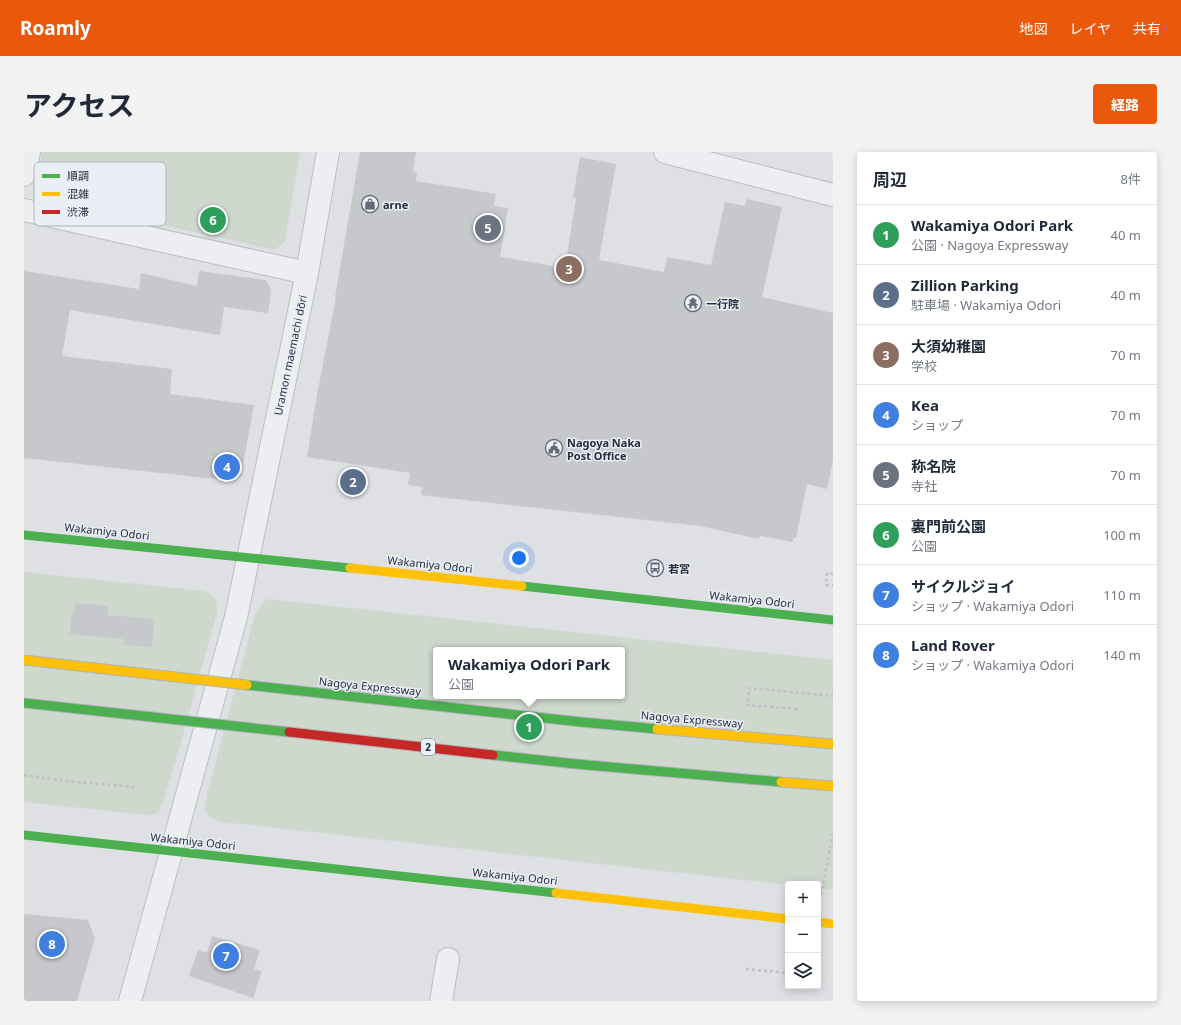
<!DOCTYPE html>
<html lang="ja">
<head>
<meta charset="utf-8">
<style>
	:root { --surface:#fff; --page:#f2f2f3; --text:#1f2937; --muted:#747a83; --line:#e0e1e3; --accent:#ea580c }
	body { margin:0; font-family:"Noto Sans","Noto Sans JP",sans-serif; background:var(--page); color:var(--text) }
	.controls { position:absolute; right:12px; bottom:12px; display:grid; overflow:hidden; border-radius:4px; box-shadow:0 2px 10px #0003 }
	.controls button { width:36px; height:36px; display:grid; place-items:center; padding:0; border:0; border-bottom:1px solid var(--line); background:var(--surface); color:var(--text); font:20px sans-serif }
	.you { position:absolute; left:495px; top:406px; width:14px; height:14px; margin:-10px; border:3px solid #fff; border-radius:50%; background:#1a73e8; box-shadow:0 0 0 6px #1a73e833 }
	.badge { display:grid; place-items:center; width:26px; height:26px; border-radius:50%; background:var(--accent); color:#fff; font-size:13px; font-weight:700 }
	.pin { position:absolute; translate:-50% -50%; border:2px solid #fff; box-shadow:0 1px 4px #0006 }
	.popup { position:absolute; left:409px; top:495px; width:192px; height:52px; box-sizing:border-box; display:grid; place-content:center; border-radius:4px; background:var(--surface); filter:drop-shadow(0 1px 3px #0005); font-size:13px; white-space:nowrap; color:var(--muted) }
	.popup b { font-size:15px; color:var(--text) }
	.popup::after { content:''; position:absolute; left:50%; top:100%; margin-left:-8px; border:8px solid transparent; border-top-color:var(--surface) }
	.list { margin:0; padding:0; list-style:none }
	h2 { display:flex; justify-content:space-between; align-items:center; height:52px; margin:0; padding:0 16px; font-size:17px }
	h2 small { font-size:13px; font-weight:400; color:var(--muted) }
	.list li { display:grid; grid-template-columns:26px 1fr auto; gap:12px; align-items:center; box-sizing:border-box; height:60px; padding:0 16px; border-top:1px solid var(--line) }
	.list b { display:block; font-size:15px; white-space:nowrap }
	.list p { margin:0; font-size:13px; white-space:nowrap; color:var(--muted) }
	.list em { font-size:13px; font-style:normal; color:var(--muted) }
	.icon { flex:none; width:22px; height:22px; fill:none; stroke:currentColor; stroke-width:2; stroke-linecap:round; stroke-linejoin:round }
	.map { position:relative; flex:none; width:809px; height:849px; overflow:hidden; border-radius:4px }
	header { display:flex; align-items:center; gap:24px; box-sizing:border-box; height:56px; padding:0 20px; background:var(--accent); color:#fff }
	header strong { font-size:19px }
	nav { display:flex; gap:22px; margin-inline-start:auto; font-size:14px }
	.intro { display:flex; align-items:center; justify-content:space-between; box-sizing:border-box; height:96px; padding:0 24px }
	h1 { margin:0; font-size:28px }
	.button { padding:10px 18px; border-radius:4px; background:var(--accent); color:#fff; font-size:14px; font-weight:700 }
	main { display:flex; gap:24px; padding:0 24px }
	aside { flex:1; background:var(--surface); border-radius:4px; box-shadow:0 2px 10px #0003 }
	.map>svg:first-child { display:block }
</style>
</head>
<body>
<header>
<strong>Roamly</strong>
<nav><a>地図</a><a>レイヤ</a><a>共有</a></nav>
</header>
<div class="intro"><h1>アクセス</h1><a class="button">経路</a></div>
<main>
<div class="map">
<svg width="809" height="849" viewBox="0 0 809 849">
	<rect width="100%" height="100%" fill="#dee0e4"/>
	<g fill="#ced8cd" fill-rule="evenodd">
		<polygon points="18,0 276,0 261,89 251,98 17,46 11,37"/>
		<path d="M0,420L179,439C190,444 194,446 193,460L156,594L139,650L135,660L130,662L123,663L0,650Z"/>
		<path d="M244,447L809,508V738L794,736V732H764V733L199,670C190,668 185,666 180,658L183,643L231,462L239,451ZM412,498H598V544H412Z"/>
	</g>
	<g fill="#c6c8cc">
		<polygon points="336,0 392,0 389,19 393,20 392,29 472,42 470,54 484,56 476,105 541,116 552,46 549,45 556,5 592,12 575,108 640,120 643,105 687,113 701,50 721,54 723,47 758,55 738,145 809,161 809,308 803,337 783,332 772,386 769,386 769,390 736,384 735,387 676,374 397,343 398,335 384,333 386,321 283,305 293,243 312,145 311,145"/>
		<polygon points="0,119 115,137 117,121 173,134 175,119 242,128 247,138 244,161 200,155 196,183 46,158 38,204 148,217 146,242 230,253 217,324 210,329 0,306"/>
		<polygon points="51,451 84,454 84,463 130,467 128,495 99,493 100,487 46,482 48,461 50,461"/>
		<polygon points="0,762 64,768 71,786 53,849 0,849"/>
		<polygon points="188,784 236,798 230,817 238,819 229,846 165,824 174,798 183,801"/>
	</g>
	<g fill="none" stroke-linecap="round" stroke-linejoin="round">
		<g stroke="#bcbec2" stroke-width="24">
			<g id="street">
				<polyline points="641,0 809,43"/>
				<polyline points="0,23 5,0"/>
				<polyline points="0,58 283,121"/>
				<polyline points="106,849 212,465 283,121 304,0"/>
				<polyline points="417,849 424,807"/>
			</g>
		</g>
		<g stroke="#c0c1c7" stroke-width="2.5" stroke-dasharray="3 3" stroke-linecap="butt">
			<polyline points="809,422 803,421 802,433 809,433"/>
			<polyline points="773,557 723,553 725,536 809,544"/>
			<polyline points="0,623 43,629 111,635"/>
			<polyline points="797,743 809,680"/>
			<polyline points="722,817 764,821"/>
		</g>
		<use href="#street" stroke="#edeef1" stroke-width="22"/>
		<g stroke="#4caf50" stroke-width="9">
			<polyline points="0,383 326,416"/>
			<polyline points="498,434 809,468"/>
			<polyline points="0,683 532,741"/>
		</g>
		<g stroke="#ffc107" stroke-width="9">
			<polyline points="326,416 498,434"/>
			<polyline points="532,741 764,767"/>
			<polyline points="794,770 809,772"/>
		</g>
		<g stroke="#b0b3b9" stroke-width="11" stroke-linecap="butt">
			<g id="fast-bridge">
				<polyline points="223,533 557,570 633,577"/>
				<polyline points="0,551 265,580"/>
				<polyline points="469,603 552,612 757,630"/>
			</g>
		</g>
		<g stroke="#b0b3b9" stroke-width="11" stroke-linecap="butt">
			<g id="slow-bridge">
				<polyline points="0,508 223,533"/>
				<polyline points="633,577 809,592"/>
				<polyline points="757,630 809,634"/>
			</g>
		</g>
		<g stroke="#b0b3b9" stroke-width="11" stroke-linecap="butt">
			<polyline id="jam-bridge" points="265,580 469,603"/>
		</g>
		<use href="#fast-bridge" stroke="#4caf50" stroke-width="9"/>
		<use href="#slow-bridge" stroke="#ffc107" stroke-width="9"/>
		<use href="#jam-bridge" stroke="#c62828" stroke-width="9"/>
	</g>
	<defs>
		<g id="shop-ring" transform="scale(0.9)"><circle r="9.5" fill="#eaeef5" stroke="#656b78" stroke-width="1.5"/><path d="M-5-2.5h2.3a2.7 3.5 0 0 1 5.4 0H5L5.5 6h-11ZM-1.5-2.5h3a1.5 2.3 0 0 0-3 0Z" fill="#656b78"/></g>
		<g id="temple-ring" transform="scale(0.9)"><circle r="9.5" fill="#eaeef5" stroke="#656b78" stroke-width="1.5"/><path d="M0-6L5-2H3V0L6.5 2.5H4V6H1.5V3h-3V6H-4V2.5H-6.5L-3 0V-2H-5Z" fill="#656b78"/></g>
		<g id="civic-ring" transform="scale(0.9)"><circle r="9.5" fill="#eaeef5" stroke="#656b78" stroke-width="1.5"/><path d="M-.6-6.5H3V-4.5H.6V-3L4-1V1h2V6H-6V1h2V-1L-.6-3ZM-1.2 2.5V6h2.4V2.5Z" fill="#656b78"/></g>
		<g id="bus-ring" transform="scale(0.9)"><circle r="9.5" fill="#eaeef5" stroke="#656b78" stroke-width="1.5"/><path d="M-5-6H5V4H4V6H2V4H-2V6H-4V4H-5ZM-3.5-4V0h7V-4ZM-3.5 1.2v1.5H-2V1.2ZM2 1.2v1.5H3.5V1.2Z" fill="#656b78"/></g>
	</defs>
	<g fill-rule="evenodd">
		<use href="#shop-ring" x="346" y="52"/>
		<use href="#temple-ring" x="669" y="151"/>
		<use href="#civic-ring" x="530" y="296"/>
		<use href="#bus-ring" x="631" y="416"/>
	</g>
	<g text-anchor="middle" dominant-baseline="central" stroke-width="3" stroke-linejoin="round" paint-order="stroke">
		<rect fill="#eaeef5" stroke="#5f6675" stroke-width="1" x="397" y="587" width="14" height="16" rx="3"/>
		<g font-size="10" font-weight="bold" fill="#242c3e">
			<text x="404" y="595">2</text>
		</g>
		<g font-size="11" font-weight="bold" fill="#242c3e" stroke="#eaeef5" text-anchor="start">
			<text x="359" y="52">arne</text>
			<text x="682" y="151">一行院</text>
			<text x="543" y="290">Nagoya Naka<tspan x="543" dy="13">Post Office</tspan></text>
			<text x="644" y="416">若宮</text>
		</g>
		<g font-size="11" fill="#242c3e" stroke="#eaeef5">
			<text transform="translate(266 203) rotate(-78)">Uramon maemachi dōri</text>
			<text transform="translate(83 379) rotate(6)">Wakamiya Odori</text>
			<text transform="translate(406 412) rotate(6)">Wakamiya Odori</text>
			<text transform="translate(728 447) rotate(6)">Wakamiya Odori</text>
			<text transform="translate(346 534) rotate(6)">Nagoya Expressway</text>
			<text transform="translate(668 567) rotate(5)">Nagoya Expressway</text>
			<text transform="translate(169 689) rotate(6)">Wakamiya Odori</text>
			<text transform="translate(491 724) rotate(6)">Wakamiya Odori</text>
		</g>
	</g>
	<rect x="10" y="10" width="132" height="64" rx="6" fill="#eaeef5" stroke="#afb4be" stroke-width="1"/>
	<rect x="18" y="22" width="18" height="4" fill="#4caf50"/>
	<rect x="18" y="40" width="18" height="4" fill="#ffc107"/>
	<rect x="18" y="58" width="18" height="4" fill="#c62828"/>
	<g font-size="11" fill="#242c3e">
		<text x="43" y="28">順調</text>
		<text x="43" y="46">混雑</text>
		<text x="43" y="64">渋滞</text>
	</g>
</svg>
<div class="controls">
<button>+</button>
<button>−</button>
<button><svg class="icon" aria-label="layers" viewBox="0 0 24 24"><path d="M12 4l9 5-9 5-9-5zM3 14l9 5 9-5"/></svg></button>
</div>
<div class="you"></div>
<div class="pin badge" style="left:505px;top:575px;background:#2e9e5b">1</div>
<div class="popup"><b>Wakamiya Odori Park</b>公園</div>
<div class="pin badge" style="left:329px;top:330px;background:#5c6f8a">2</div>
<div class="pin badge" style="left:545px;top:117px;background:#8d6e63">3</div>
<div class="pin badge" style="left:203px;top:315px;background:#3f7fe0">4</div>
<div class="pin badge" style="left:464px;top:76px;background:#6b7280">5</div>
<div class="pin badge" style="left:189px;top:68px;background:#2e9e5b">6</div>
<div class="pin badge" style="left:202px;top:804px;background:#3f7fe0">7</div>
<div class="pin badge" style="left:28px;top:792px;background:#3f7fe0">8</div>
</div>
<aside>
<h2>周辺<small>8件</small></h2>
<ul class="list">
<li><span class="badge" style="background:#2e9e5b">1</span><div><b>Wakamiya Odori Park</b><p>公園 · Nagoya Expressway</p></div><em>40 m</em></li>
<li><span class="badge" style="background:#5c6f8a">2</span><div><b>Zillion Parking</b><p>駐車場 · Wakamiya Odori</p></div><em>40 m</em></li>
<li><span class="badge" style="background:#8d6e63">3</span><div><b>大須幼稚園</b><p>学校</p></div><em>70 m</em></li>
<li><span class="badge" style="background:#3f7fe0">4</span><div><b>Kea</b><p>ショップ</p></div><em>70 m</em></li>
<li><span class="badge" style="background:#6b7280">5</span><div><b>称名院</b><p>寺社</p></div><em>70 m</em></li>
<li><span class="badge" style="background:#2e9e5b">6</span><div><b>裏門前公園</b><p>公園</p></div><em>100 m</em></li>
<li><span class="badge" style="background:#3f7fe0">7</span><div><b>サイクルジョイ</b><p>ショップ · Wakamiya Odori</p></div><em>110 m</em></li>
<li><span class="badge" style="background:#3f7fe0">8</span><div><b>Land Rover</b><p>ショップ · Wakamiya Odori</p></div><em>140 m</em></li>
</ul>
</aside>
</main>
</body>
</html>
